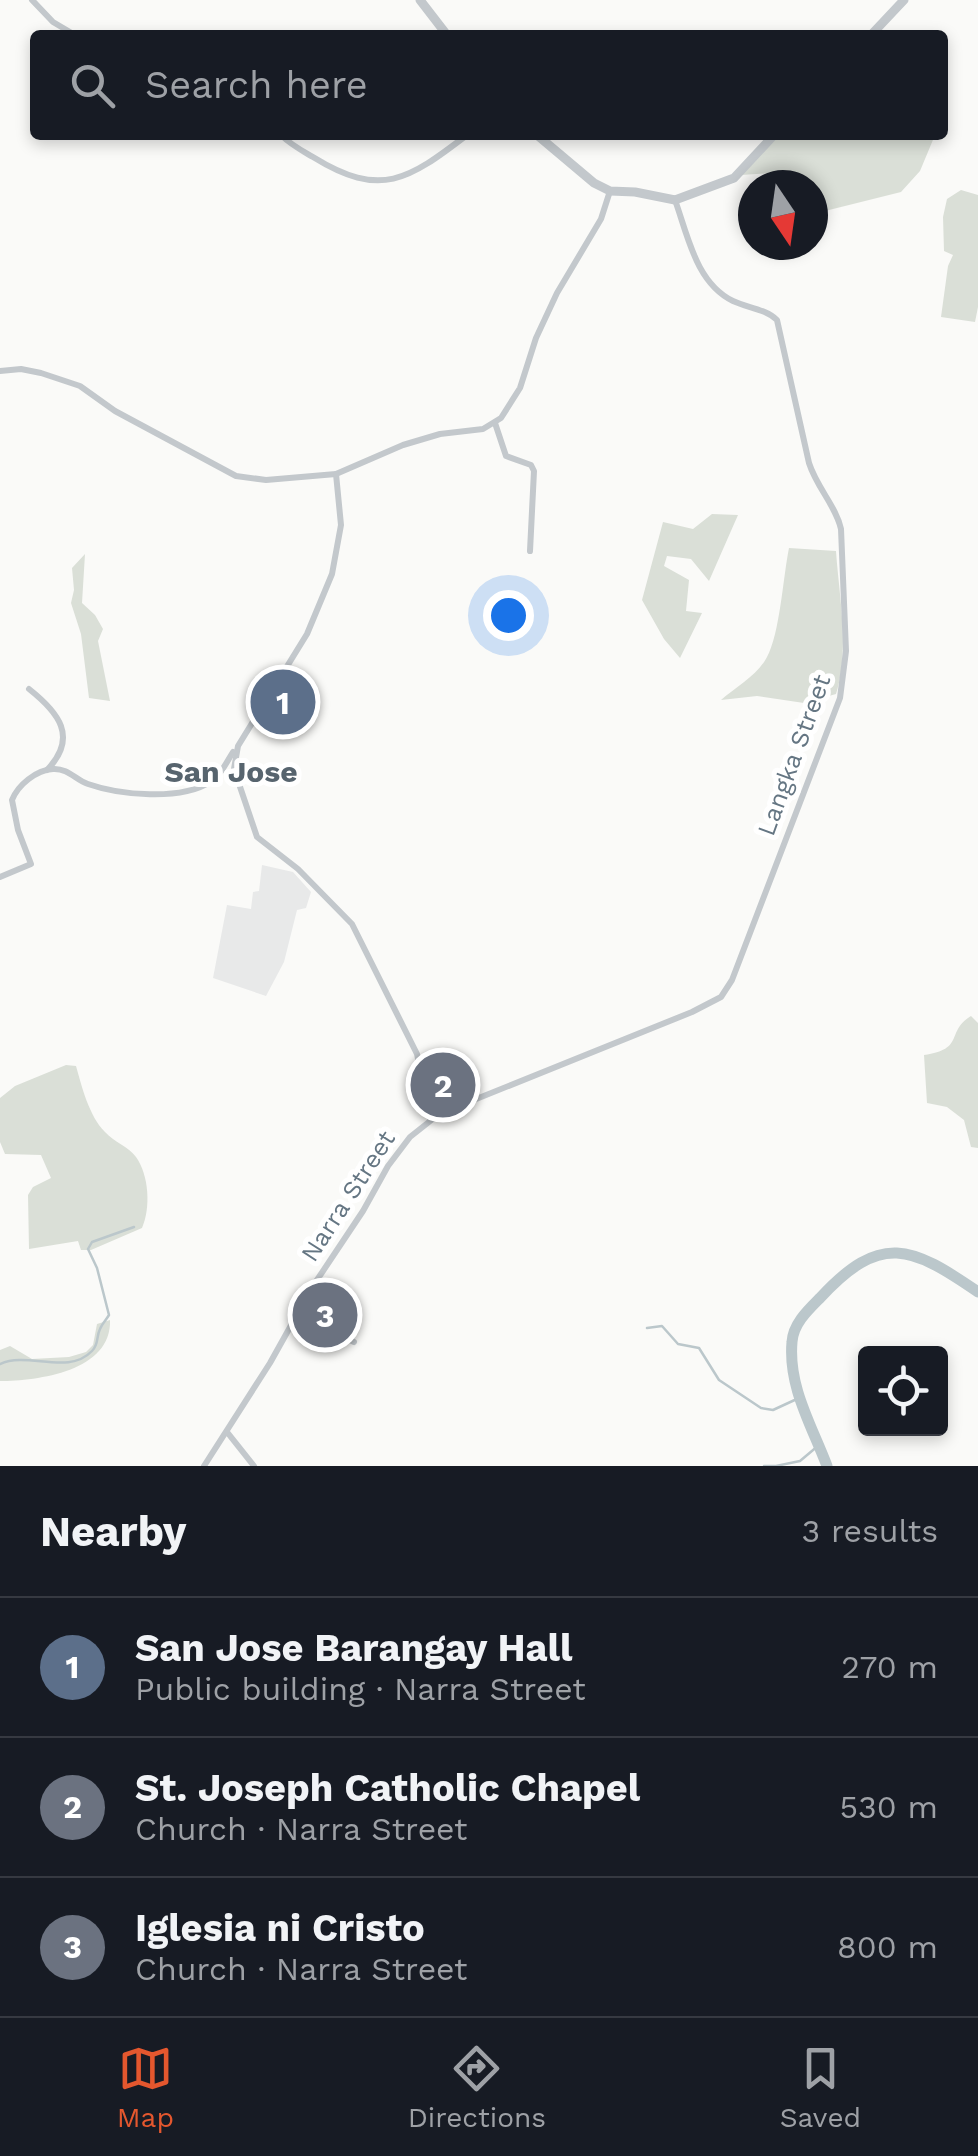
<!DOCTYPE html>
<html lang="en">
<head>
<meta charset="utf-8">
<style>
	:root { --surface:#171b24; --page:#242831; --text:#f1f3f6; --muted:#9ea1a6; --line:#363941; --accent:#e4572e }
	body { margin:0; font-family:"Work Sans",sans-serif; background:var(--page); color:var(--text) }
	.controls { position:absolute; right:30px; bottom:30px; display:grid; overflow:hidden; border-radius:10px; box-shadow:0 5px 15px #0003 }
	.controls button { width:90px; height:90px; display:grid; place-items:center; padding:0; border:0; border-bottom:2px solid var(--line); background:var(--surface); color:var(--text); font:50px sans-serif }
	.compass { position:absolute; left:738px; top:170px; width:90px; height:90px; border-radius:50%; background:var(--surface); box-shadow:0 5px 15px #0003; rotate:167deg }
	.you { position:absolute; left:508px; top:615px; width:35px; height:35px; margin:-25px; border:8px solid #fff; border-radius:50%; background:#1a73e8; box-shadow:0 0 0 15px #1a73e833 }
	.badge { display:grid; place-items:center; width:65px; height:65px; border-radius:50%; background:var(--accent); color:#fff; font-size:32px; font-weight:700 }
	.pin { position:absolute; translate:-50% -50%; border:5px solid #fff; box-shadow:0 2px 10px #0006 }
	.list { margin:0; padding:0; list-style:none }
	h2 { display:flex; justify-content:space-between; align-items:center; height:130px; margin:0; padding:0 40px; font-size:42px }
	h2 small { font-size:32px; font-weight:400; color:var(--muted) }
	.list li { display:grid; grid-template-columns:65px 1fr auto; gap:30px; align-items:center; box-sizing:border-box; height:140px; padding:0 40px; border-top:2px solid var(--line) }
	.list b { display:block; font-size:38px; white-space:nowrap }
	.list p { margin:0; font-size:32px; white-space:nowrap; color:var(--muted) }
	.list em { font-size:32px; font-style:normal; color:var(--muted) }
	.icon { flex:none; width:55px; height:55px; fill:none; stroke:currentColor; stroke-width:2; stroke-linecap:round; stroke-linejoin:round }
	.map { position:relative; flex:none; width:978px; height:1466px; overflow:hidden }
	.search { position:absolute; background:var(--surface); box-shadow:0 5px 15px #0003; left:30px; right:30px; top:30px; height:110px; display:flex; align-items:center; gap:25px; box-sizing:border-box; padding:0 35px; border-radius:10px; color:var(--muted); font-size:38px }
	.sheet { height:550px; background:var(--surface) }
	nav { display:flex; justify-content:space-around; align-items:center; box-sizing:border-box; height:140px; border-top:2px solid var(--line); background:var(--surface); font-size:28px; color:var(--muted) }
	nav a { display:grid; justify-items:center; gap:5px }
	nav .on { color:var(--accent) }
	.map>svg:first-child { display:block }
</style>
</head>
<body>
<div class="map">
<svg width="978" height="1466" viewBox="0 0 978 1466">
	<rect width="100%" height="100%" fill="#fafaf8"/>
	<polygon fill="#e8e9e9" points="262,865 293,872 311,892 306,908 297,910 284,962 266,996 213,978 227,905 251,909 253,892 259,891"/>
	<g fill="#dadfd7">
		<polygon points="779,135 935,135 920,171 901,192 813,214 813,185 778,185 774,173 741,175"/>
		<polygon points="961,190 978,195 978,307 975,322 941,317 948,266 953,255 944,251 943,217 947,199"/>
		<polygon points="712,514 738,515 709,581 691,559 667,556 664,566 689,580 686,611 702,613 680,658 664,639 642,600 663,522 693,529"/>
		<path d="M789,548L836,551C839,596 850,650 836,694L804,703L757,696L721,700C736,687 758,675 767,657C780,633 783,577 789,548Z"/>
		<polygon points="85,554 82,603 95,615 103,629 98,641 110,701 89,698 81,634 71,603 74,590 72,568"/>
		<path d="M971,1016L978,1023V1148L971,1147L964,1120L947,1107L927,1103L924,1055C966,1049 945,1032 971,1016Z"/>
		<path d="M66,1065L76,1066C82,1087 89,1116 105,1132C114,1142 129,1147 136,1157C149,1175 151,1208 142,1228L91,1250H81L78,1241L29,1249L28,1195L33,1187L51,1178L41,1155L5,1154L0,1142V1098L15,1086Z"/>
		<path d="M110,1320C112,1371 38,1381 0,1381V1350L10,1346L32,1359L69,1357L86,1352L93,1345L97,1324Z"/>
	</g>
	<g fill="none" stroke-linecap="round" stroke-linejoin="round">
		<g stroke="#bbc7cb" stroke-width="2.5">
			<polyline points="647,1328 662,1326 678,1344 699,1348 719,1380 761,1408 773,1410 799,1398"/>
			<path d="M0,1364C28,1351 68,1376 92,1351C99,1344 96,1337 100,1329C102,1324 106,1320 109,1315L97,1268L88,1249L92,1242L134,1227"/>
			<polyline points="764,1466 775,1466"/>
			<polyline points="776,1466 800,1461 819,1445"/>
		</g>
		<path stroke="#bbc7cb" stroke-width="11" d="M827,1466C812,1426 788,1387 792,1342C793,1324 808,1310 820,1298C881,1232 911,1246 978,1292"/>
		<g stroke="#c3c8cc" stroke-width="6">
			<polyline points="32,0 53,22 75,35"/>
			<path d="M281,135C291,145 301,150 313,157C381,199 408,180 467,135"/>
			<polyline points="0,371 21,369 41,373 80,386 115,411 236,476 266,480 336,474 403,445 440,434 483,429 501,418 520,388 536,338 557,293 601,219 610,191"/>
			<polyline points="495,423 506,456 531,465 534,471 530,551"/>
			<polyline points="336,474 341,525 332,574 307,634 238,746 234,769 257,837 298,869 352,924 417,1054 430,1118"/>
			<path d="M29,689C58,712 79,737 47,770"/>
			<path d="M0,877L31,864L18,830L12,800C18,785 36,770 53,769C68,768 76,780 88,784C119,795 181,801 210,782C221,775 226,763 233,752"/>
			<polyline points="298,1315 354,1342"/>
			<polyline points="227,1432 254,1466"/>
			<path d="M204,1466L270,1363L313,1286L363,1211L388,1166L410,1137L439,1114L692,1012L721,997L732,980L840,698L846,651L841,529C836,506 817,488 809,463L777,320C766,309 748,308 733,301C696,283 688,236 675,200"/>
		</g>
		<g stroke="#c3c8cc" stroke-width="9">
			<polyline points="420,0 447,35"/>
			<polyline points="871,35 904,0"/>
			<polyline points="537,135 594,183 610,191 635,192 675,200 734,178 774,135"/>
		</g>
	</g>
	<g text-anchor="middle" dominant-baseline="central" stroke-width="10" stroke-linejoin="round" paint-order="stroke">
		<g font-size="25" fill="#657683" stroke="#fff">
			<text transform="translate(794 755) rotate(-70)">Langka Street</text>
			<text transform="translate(348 1196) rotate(-57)">Narra Street</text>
		</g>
		<g font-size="30" font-weight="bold" fill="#57646e" stroke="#fff">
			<text x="231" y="771">San Jose</text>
		</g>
	</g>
</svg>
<div class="controls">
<button><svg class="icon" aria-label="locate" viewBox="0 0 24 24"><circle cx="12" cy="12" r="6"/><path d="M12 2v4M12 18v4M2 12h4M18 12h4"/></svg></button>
</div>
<svg class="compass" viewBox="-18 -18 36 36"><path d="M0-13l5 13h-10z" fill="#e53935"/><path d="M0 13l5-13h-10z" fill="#9ea1a6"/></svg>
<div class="you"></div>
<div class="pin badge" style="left:283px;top:702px;background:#5c6f8a">1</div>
<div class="pin badge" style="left:443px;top:1085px;background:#6b7280">2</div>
<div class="pin badge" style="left:325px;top:1315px;background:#6b7280">3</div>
<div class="search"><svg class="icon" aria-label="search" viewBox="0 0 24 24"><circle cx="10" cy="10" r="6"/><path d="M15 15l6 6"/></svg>Search here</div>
</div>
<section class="sheet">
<h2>Nearby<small>3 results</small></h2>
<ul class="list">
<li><span class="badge" style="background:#5c6f8a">1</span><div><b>San Jose Barangay Hall</b><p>Public building · Narra Street</p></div><em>270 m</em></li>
<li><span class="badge" style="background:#6b7280">2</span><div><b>St. Joseph Catholic Chapel</b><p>Church · Narra Street</p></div><em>530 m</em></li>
<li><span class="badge" style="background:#6b7280">3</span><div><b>Iglesia ni Cristo</b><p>Church · Narra Street</p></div><em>800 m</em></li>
</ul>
</section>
<nav>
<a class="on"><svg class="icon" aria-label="map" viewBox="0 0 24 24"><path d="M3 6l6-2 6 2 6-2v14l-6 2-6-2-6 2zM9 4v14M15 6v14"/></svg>Map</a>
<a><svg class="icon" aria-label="directions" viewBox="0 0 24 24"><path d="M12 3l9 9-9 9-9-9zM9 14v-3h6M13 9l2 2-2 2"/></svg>Directions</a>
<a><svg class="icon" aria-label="saved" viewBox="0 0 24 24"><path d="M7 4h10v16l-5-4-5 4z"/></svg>Saved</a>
</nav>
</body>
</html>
